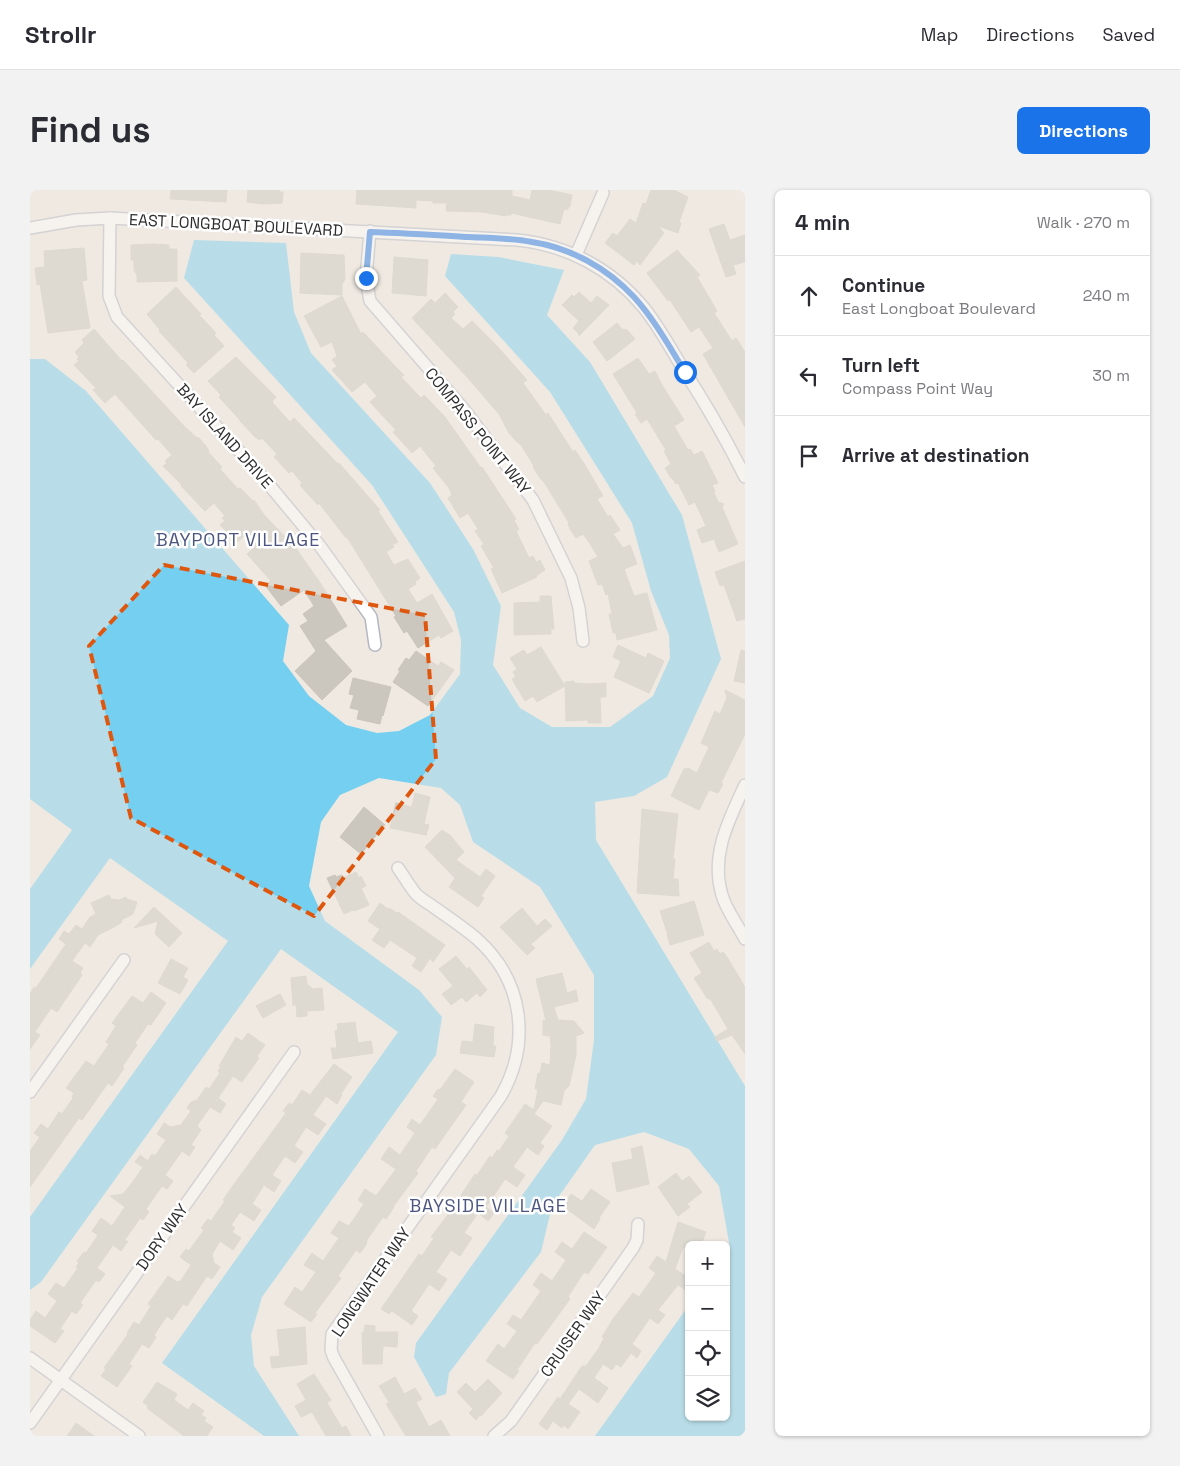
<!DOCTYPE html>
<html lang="en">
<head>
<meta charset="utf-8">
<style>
	:root { --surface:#fff; --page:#f2f2f3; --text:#2b2b33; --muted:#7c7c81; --line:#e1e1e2; --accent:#1a73e8 }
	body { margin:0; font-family:"Space Grotesk",sans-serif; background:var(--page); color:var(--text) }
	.controls { position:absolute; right:15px; bottom:15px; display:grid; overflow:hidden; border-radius:8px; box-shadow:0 1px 4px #0004 }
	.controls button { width:45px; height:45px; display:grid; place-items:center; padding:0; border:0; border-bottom:1px solid var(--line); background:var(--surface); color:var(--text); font:25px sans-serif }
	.stop { position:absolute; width:15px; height:15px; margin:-11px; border:4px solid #1a73e8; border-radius:50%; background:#fff }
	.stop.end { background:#1a73e8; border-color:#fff; box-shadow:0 1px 5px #0008 }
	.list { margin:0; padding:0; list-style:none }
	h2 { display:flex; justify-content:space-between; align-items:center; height:65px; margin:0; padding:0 20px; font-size:21px }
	h2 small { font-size:16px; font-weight:400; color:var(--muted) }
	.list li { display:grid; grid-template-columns:32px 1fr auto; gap:15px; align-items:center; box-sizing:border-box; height:80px; padding:0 20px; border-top:1px solid var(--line) }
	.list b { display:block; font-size:19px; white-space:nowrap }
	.list p { margin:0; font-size:16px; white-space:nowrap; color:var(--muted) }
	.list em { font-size:16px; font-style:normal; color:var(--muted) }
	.icon { flex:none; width:28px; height:28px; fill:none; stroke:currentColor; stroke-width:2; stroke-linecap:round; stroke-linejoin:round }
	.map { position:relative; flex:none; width:715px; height:1246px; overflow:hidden; border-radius:8px }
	header { display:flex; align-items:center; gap:30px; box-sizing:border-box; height:70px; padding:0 25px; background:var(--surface); border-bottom:1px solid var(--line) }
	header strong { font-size:24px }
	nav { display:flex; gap:28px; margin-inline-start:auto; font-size:18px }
	.intro { display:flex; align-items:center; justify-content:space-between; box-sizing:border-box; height:120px; padding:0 30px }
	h1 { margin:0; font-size:35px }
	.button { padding:12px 22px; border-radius:8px; background:var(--accent); color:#fff; font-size:18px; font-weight:700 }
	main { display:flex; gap:30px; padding:0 30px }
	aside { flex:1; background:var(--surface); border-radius:8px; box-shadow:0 1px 4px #0004 }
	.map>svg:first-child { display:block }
</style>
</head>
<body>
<header>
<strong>Strollr</strong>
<nav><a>Map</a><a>Directions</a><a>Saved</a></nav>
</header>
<div class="intro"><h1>Find us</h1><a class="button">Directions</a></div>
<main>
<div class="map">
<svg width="715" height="1246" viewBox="0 0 715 1246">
	<rect width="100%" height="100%" fill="#efe9e1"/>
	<polygon fill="#75cff0" points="164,50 256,53 264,122 281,163 400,293 443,359 471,416 463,475 490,518 522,537 580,537 623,506 640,468 639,445 621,401 602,333 520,202 415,86 421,64 468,67 534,80 517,125 560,172 652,325 691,469 637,587 604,606 565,612 566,650 715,896 715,1246 565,1246 659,1115 659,1227 696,1227 696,1062 700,1058 689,996 659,959 614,942 565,955 522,1016 511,1062 419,1183 416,1204 406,1207 384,1167 386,1153 532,950 556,909 564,850 564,785 510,697 443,652 430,615 411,598 349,588 310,605 291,632 279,696 295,731 389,800 412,827 406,865 232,1107 221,1145 224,1176 269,1246 234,1246 132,1173 368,842 251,759 11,1092 0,1100 0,1027 198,751 80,668 0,779 0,699 42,640 0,609 0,169 15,169 56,201 259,435 253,471 279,506 316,535 347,543 369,541 400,525 430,484 431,450 424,422 342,295 154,88"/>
	<g fill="#cbc7bf" stroke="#cbc5ba">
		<polygon points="141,0 197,0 196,12 140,9"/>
		<polygon points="218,0 249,0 249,2 253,2 252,13 233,14 217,12"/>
		<polygon points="327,0 482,0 482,6 500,10 502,0 519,0 542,5 540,16 537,20 534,19 530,34 481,23 481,25 476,25 476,26 452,22 416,21 417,13 403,13 403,11 386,10 386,18 326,14"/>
		<polygon points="621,0 644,0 658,7 649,32 651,33 648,43 628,36 634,43 610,75 607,71 604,75 575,53 583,43 587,46 600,29 606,33 613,13 616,14"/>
		<polygon points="694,34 700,50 715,45 715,72 703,75 706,84 696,87 679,39"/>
		<polygon points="123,54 139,55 139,59 147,59 147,91 107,92 107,85 104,80 104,70 101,70 101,55"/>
		<polygon points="54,58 57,90 52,91 60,138 18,143 10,94 7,95 5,78 15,77 14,61"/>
		<polygon points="647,60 670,85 667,87 687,121 684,123 702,151 706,148 715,162 715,237 673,164 683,158 669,137 661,142 640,110 638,111 617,83"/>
		<polygon points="271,63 314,65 315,89 313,93 312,93 312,105 270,103"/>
		<polygon points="364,67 398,70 396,106 362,103"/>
		<polygon points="146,97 171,124 169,125 186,143 184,145 194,156 164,183 156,175 158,173 129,141 130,140 117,124"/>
		<polygon points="549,102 561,113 567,106 579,115 549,146 549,144 543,138 549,131 532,115 542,105 544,107"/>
		<polygon points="415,103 428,117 423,122 425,124 421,128 433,139 442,131 467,156 497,190 493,193 516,225 518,223 543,262 545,260 555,275 573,306 567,309 578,327 580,325 590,340 583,344 593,358 600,355 607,374 594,379 604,406 617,403 627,440 587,450 586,443 583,443 579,424 582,424 578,404 576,405 572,394 568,395 559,371 568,367 559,352 553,344 546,348 540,339 538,334 539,333 514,292 510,288 503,277 504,276 491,255 487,252 479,243 469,224 437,187 382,128 401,109 405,113"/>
		<polygon points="312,106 331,144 333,142 363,174 374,185 371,187 391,208 394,205 415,227 451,278 452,277 486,329 484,331 489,339 486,341 499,368 503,366 506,372 510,370 515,380 506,386 507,387 472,403 461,379 464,378 451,356 454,354 445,341 448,339 438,323 430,328 418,308 422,305 419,298 403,278 406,276 390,256 382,263 363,242 366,240 340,212 347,206 335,192 322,202 302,180 307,176 302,170 307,166 302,152 291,157 274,126"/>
		<polygon points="587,133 591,138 594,140 596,139 599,142 605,149 577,171 563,152"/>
		<polygon points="64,139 92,171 93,170 154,236 167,248 168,247 176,256 179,261 178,262 192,277 190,279 208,299 210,298 223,311 224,310 235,326 265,357 291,394 317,436 294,450 322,481 292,510 265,481 286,461 270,436 278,431 273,424 284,416 274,400 251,416 235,395 241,391 217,364 224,358 214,346 207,352 190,335 195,331 192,328 195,326 184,313 175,321 151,296 152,295 133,276 137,273 135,271 142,265 128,249 126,250 85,204 75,213 63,200 66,198 44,175 49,171 47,169 49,167 45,162 54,153 52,150"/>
		<polygon points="206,167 246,207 242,212 260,232 264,228 308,274 309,273 350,320 348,321 368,352 362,355 364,357 356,362 364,375 378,369 390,388 385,392 386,394 378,399 387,413 402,404 423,441 411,448 409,445 388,458 377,441 374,443 364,427 366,426 317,347 316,348 289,313 288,315 277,303 270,295 272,293 262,281 259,283 244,267 247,264 232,248 230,250 225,247 210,231 210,230 189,207 191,205 178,191"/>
		<polygon points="608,168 619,184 625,181 632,195 654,230 644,236 658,260 660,259 664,265 672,261 688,293 682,295 685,301 684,303 688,312 694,314 692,317 708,354 689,362 684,349 672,353 667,340 676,336 665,312 659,315 648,293 646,294 642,288 641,288 635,278 641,274 634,261 636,260 617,229 611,233 605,224 607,223 583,184"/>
		<polygon points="715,371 715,429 707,431 694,395 690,396 685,382"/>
		<polygon points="510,406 521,406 524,439 521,439 521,444 484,445 484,413 510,412"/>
		<polygon points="588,455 616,468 618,463 634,471 619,503 584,487 591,471 583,467"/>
		<polygon points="511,457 535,496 507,512 503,506 495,511 482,489 486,487 483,482 487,479 480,468 494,460 497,465"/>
		<polygon points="711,460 715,461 715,493 704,491"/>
		<polygon points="386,461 408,476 411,472 424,480 398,516 363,492 370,481 368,480 376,468 379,470"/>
		<polygon points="323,488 361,497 353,526 352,525 350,534 327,529 329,520 320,518 324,505 319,504"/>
		<polygon points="544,491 544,493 559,494 576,493 576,507 570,507 571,533 558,533 558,530 536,531 535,492"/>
		<polygon points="695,500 715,510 715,544 691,593 693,594 688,603 679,600 669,620 641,606 654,579 658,578 667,583 679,557 671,553 685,521 690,524 697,508"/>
		<polygon points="385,603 400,607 394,634 399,635 396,645 360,638 366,613 382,617"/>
		<polygon points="334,617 355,635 331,664 310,647"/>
		<polygon points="612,619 648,624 643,669 645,669 643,689 648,689 649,706 607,703"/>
		<polygon points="412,640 420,645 434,662 426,670 450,687 456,679 465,686 451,706 454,708 448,717 419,697 425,688 395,657"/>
		<polygon points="326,682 329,688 331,686 336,696 331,698 339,715 324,721 323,720 314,724 297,688 305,685 306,687 312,685 313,688"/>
		<polygon points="79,705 81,709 89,710 96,707 97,709 107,712 103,724 91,730 92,732 84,737 68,745 60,757 55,753 42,771 53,778 50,783 52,785 27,822 21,818 5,842 10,845 0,859 0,804 4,797 6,798 36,754 29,749 34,741 39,744 46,735 52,739 60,727 66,724 61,713"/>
		<polygon points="664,711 674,745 640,755 637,745 638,745 630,721"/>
		<polygon points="350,713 358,719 359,718 367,723 368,722 415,755 403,772 400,768 391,782 382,776 387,768 360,750 354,758 342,750 350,739 338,731"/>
		<polygon points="124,717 152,743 139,757 125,744 128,731 104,738"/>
		<polygon points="492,718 507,736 515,729 522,736 501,754 505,758 497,765 470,737"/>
		<polygon points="679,752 684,761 687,759 690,764 693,762 697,767 715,797 715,864 702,845 687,851 685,847 698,839 681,810 677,808 664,788 672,783 660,763"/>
		<polygon points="426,766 437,779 439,777 457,800 450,807 447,803 436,812 432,807 421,815 412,804 423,796 409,779"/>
		<polygon points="141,769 158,778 153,787 158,790 150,804 128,793"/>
		<polygon points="532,783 537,803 546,800 548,811 524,817 528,830 544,831 554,843 546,846 546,865 539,896 534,901 531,915 513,911 504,924 522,936 510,953 514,956 508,965 497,957 483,977 495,985 487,997 475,989 456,1017 464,1023 458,1031 448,1023 434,1043 442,1048 430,1066 421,1060 406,1082 417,1089 409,1101 399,1094 381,1121 388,1126 382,1135 362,1121 359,1124 351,1119 389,1064 392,1066 404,1048 401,1047 420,1022 445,984 447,985 460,966 462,968 467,960 469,961 479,946 475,943 495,914 504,920 508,899 505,899 508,883 510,884 512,873 520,875 521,855 520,846 513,845 513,830 516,831 506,789"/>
		<polygon points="276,786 277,794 283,799 292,798 294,820 277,821 277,826 267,827 266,814 263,816 261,788"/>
		<polygon points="121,802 136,813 121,835 118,834 105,853 107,855 92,877 94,878 82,896 78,893 52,930 49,928 0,997 0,961 10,947 4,943 11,934 18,939 29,922 32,924 43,908 42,907 44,903 36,898 56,871 64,876 79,854 76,852 86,836 82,833 102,806 113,813"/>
		<polygon points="250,804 256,815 233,828 226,816"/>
		<polygon points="325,832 328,853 341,851 343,863 303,869 301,858 307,858 305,841 308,840 307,834"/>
		<polygon points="445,834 464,837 463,856 466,856 464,867 430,863 432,851 443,852"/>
		<polygon points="218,843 235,855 227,866 229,868 212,892 203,886 188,908 196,914 190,923 180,917 167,936 171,940 161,955 165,957 159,966 152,961 135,985 143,991 137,999 132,996 116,1019 119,1022 113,1030 110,1028 94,1051 98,1051 91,1061 83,1055 67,1078 75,1084 69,1092 66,1090 50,1113 53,1115 46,1124 42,1121 30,1139 34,1141 25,1153 0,1136 0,1130 6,1121 15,1128 27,1111 18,1104 26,1093 34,1098 48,1078 46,1077 49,1073 47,1071 54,1062 56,1063 68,1045 62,1041 71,1028 82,1036 95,1017 80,1006 93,1004 102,993 113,977 105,972 110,965 118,971 122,964 125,966 136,950 127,944 134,933 141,937 151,935 161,921 157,918 161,912 167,910 176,897 179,899 190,883 188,881 191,877 189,876 206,847 212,851"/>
		<polygon points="304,874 322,887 311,904 312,905 307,914 296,906 283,925 296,934 288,945 276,937 264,956 273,962 265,973 255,966 242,985 251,991 244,1002 234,995 222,1014 231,1020 224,1031 210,1022 201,1035 205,1038 202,1042 211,1048 203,1060 190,1051 182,1064 184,1073 190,1077 182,1089 177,1086 157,1116 153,1114 142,1130 137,1126 124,1145 126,1147 119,1158 112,1154 99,1174 102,1176 87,1197 71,1186 76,1179 74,1178 98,1144 97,1143 104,1132 109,1135 121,1116 118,1114 138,1086 147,1092 148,1091 150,1092 161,1075 150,1067 156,1059 159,1061 174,1040 171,1038 178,1029 181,1031 195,1011 193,1010 202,997 256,923 253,921 259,913 262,915 272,900 280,905"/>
		<polygon points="425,879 444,892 431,912 436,915 405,959 402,957 386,981 388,983 363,1017 364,1017 356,1029 353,1027 337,1050 336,1055 330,1063 326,1060 308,1086 311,1088 285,1123 287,1124 281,1132 254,1114 265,1097 272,1102 286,1082 274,1075 282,1063 293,1071 309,1048 301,1043 309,1031 319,1036 334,1014 328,1010 335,999 346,1006 366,979 351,969 359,957 370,965 385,943 377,937 382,929 390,935 408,909 403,906 408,899 410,900"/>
		<polygon points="612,956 619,994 587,1002 582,973 603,969 601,959"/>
		<polygon points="646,983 652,991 659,986 672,1002 657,1014 660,1017 648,1026 628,997"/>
		<polygon points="561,999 580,1012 569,1028 570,1029 564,1039 533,1016 541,1004 552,1011"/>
		<polygon points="648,1032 676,1042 671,1055 659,1055 659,1060 653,1057 645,1079 659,1088 659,1102 648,1095 628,1120 635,1125 628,1134 620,1128 602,1154 611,1161 607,1168 601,1163 591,1177 586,1174 582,1180 573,1174 564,1188 578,1198 568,1213 549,1199 538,1214 550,1222 538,1239 534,1235 532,1238 523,1231 517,1240 509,1234 528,1207 530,1209 552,1176 556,1176 569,1158 574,1148 572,1147 583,1129 603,1103 609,1107 626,1083 619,1078 627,1066 636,1072"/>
		<polygon points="554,1042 577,1057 558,1084 554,1082 538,1107 540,1109 507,1154 505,1153 487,1180 489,1181 483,1189 456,1171 468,1154 474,1159 487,1141 477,1134 483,1125 491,1130 511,1101 503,1095 511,1083 522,1091 536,1070 525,1062 532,1052 542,1059"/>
		<polygon points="335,1135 345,1136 345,1142 368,1142 367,1157 353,1156 352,1174 333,1174 332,1142 334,1143"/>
		<polygon points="275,1137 277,1174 242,1178 240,1167 250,1166 247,1140"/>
		<polygon points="284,1184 301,1210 297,1213 312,1238 316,1236 321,1246 296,1246 282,1222 271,1227 265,1216 276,1210 267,1194"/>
		<polygon points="365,1187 374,1204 385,1198 392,1209 386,1212 399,1237 411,1230 420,1246 376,1246 356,1214 359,1212 349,1196"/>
		<polygon points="458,1189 472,1203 451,1226 450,1225 446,1230 439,1223 443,1219 427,1202 436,1193 445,1202"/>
		<polygon points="127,1192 147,1204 144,1210 158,1220 163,1213 174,1221 171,1225 176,1228 174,1231 183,1237 177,1246 154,1246 117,1218 118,1216 113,1212"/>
		<polygon points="46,1233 64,1246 37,1246"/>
	</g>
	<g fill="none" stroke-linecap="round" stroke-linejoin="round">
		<g stroke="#b4b7c1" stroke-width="14">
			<g id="street">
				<polyline points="80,28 79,106 87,127 230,284 290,356 341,427 345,455"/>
				<path d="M0,38L46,30L80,28L487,50C537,55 582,79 614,118C630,138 642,161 655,182C677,216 697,251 715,287"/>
				<polyline points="340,41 336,88 340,111 432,217 503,310 541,388 549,418 553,451"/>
				<polyline points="546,65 573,3"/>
				<path d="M715,595C699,630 680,665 692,705C696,720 708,735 715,749"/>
				<polyline points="0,902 94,770"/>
				<polyline points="0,1168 109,1246"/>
				<polyline points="0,1233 264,862"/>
				<path d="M348,1246L304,1168L301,1160L302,1144L471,906C501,853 494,791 447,749C433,737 416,726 401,715C396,712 390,708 386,704C379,696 374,686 368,678"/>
				<polyline points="464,1246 481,1231 603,1058 607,1050 608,1034"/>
			</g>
		</g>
		<use href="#street" stroke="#fff" stroke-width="11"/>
	</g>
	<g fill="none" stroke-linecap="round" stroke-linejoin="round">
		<path stroke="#1a73e8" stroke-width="6" d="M336,88L340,42C373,43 405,45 438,47C459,48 481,48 502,52C541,58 577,78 604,107C624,129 639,156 655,182"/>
	</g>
	<path d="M0 0H715V1246H0ZM134,375L395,425L406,569L284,726L101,628L59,456Z" fill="#efe9e1" fill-opacity=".55" fill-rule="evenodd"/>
	<path fill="none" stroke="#df570e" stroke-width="4" stroke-dasharray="10 6" stroke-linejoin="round" d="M134,375L395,425L406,569L284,726L101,628L59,456Z"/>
	<g text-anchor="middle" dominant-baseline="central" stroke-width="5" stroke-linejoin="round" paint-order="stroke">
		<g font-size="16" fill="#2e2e2e" stroke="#fff">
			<text transform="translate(206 35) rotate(3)">EAST LONGBOAT BOULEVARD</text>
			<text transform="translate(448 241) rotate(51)">COMPASS POINT WAY</text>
			<text transform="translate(195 246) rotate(48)">BAY ISLAND DRIVE</text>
			<text transform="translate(132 1047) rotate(-55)">DORY WAY</text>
			<text transform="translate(341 1092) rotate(-56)">LONGWATER WAY</text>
			<text transform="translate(543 1144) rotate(-55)">CRUISER WAY</text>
		</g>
		<g font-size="18" letter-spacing="1" fill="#4d5680" stroke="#fff">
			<text x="208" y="349">BAYPORT VILLAGE</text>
			<text x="458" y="1015">BAYSIDE VILLAGE</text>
		</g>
	</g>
</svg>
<div class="controls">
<button>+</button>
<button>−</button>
<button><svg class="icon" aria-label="locate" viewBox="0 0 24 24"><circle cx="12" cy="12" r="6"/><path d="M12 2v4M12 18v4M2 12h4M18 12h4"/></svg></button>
<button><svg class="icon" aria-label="layers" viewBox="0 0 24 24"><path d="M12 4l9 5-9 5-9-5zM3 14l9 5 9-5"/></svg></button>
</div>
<div class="stop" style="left:655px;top:182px"></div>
<div class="stop end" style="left:336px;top:88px"></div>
</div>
<aside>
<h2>4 min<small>Walk · 270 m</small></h2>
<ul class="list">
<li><svg class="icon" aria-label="ahead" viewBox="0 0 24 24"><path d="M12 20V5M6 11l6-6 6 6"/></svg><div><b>Continue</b><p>East Longboat Boulevard</p></div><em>240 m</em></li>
<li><svg class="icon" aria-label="left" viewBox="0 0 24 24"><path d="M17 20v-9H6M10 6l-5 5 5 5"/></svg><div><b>Turn left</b><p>Compass Point Way</p></div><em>30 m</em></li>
<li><svg class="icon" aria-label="arrive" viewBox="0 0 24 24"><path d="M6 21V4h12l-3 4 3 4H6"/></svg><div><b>Arrive at destination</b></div></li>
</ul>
</aside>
</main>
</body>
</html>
